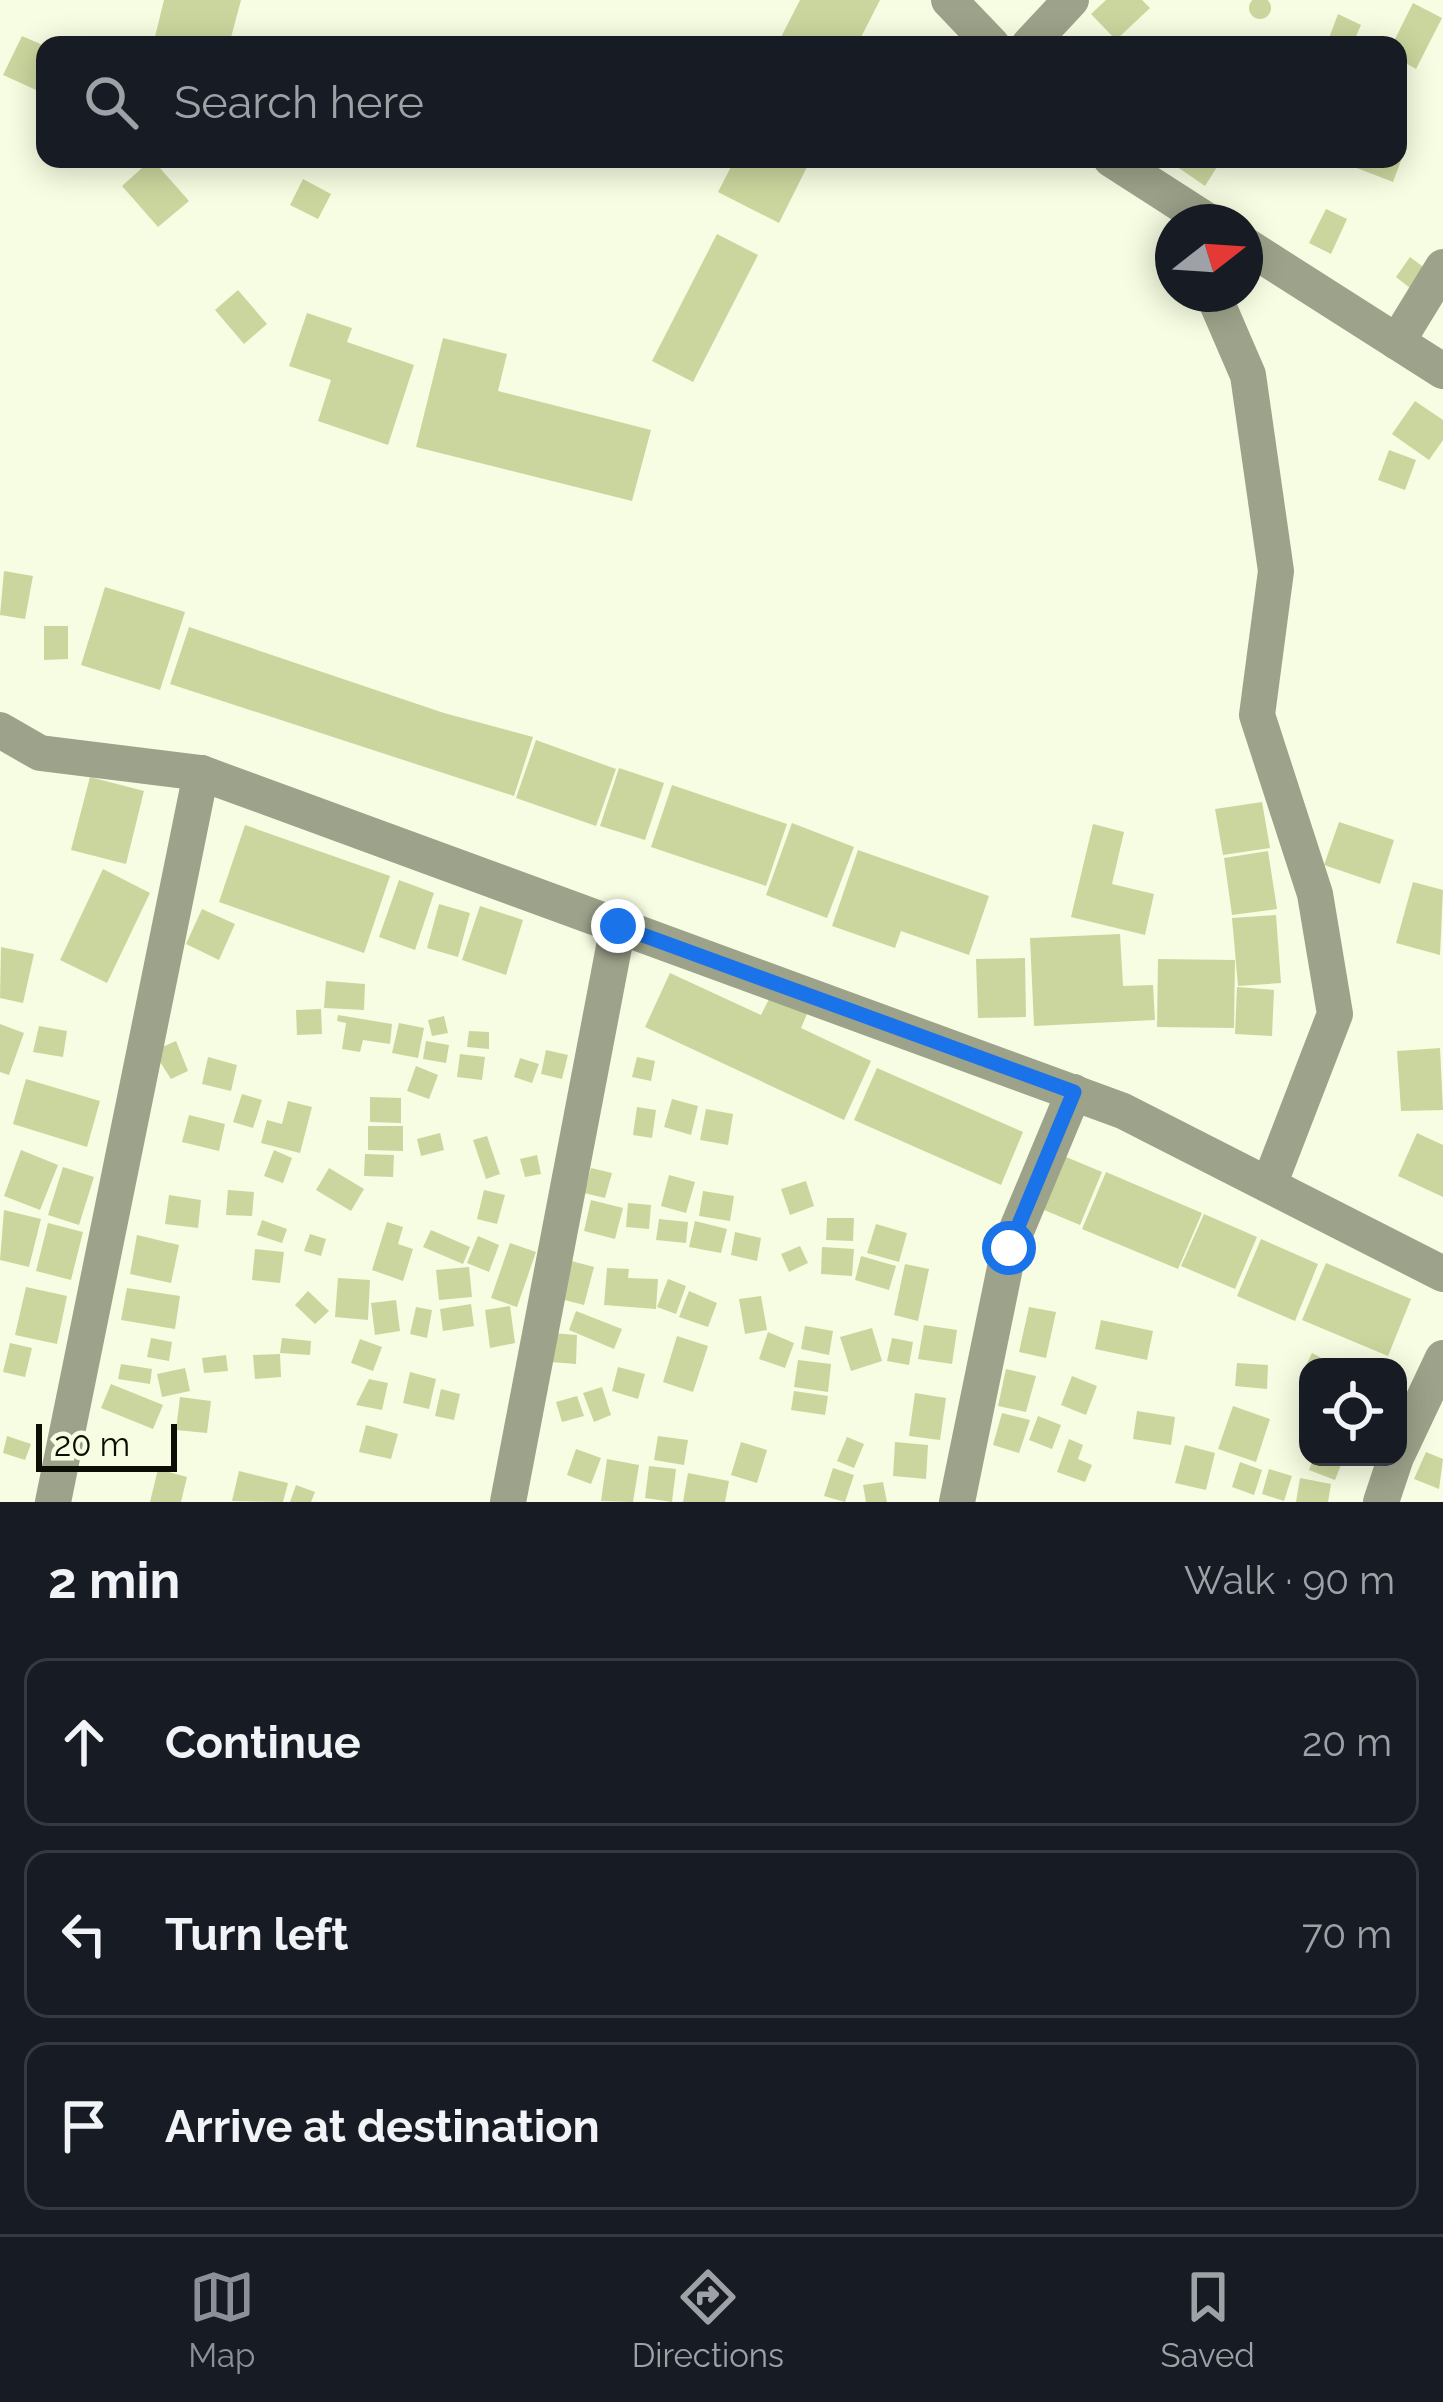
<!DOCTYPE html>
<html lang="en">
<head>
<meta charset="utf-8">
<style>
	:root { --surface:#171b24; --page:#20242c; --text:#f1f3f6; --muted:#9ea1a6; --line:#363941; --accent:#8c9099 }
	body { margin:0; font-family:Raleway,sans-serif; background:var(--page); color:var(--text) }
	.controls { position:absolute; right:36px; bottom:36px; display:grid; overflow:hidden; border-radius:24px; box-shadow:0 6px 30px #0003 }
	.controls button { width:108px; height:108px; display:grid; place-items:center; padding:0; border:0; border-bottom:3px solid var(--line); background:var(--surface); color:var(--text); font:60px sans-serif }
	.compass { position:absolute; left:1155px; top:204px; width:108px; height:108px; border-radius:50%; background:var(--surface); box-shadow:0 6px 30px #0003; rotate:73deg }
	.scale { position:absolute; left:36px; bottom:30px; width:141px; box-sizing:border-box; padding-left:12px; border:6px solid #0c0e05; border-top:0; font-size:33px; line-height:42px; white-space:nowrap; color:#0c0e05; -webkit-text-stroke:9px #f7fde2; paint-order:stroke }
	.stop { position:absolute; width:36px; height:36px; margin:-27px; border:9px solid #1a73e8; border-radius:50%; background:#fff }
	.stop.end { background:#1a73e8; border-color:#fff; box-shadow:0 3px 12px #0008 }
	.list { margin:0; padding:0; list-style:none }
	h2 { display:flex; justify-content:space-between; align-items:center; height:156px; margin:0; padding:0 48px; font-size:51px }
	h2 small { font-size:39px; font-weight:400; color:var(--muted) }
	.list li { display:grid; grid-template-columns:78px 1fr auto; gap:36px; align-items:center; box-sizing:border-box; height:168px; margin:0 24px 24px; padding:0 24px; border:3px solid var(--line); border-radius:24px }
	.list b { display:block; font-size:45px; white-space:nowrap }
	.list em { font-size:39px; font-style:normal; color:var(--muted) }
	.icon { flex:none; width:66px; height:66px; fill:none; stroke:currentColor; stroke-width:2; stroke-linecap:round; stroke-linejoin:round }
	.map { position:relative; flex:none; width:1443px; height:1502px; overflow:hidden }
	.search { position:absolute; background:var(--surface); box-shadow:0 6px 30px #0003; left:36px; right:36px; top:36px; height:132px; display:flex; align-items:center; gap:30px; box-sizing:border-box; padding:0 42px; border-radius:24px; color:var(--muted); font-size:45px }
	.sheet { height:732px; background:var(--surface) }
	nav { display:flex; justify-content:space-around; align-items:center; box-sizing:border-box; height:168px; border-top:3px solid var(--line); background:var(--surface); font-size:33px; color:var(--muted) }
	nav a { display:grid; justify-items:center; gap:6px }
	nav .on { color:var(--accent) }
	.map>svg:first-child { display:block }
</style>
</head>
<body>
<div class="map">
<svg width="1443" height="1502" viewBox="0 0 1443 1502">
	<rect width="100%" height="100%" fill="#f7fde2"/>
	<g fill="#cbd69e">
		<circle cx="1260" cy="8" r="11"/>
		<polygon points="164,0 241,0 229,45 153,45"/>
		<polygon points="800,0 880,0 857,45 777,45"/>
		<polygon points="1106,0 1142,0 1150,8 1116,40 1091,14"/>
		<polygon points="1413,3 1442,18 1416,69 1398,59 1398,45 1392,45"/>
		<polygon points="1338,14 1361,25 1352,45 1329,38"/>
		<polygon points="22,36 45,46 45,94 3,75"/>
		<polygon points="1398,147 1405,150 1393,182 1349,165 1351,159 1398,159"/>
		<polygon points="152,159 189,201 158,227 122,186"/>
		<polygon points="735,159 811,159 779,223 718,192"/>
		<polygon points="1177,159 1222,159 1205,186 1173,164"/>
		<polygon points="303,179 331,194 318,219 290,205"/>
		<polygon points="1326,209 1347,219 1331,254 1309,243"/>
		<polygon points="717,234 758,255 693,382 652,361"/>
		<polygon points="1410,257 1430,272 1415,292 1396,277"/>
		<polygon points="238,290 267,324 244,344 215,310"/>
		<polygon points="307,313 352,328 347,342 414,365 388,445 318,421 331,380 289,366"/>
		<polygon points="443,338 507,354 498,391 651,430 632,501 416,447"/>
		<polygon points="1415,401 1443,420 1443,440 1429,460 1392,434"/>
		<polygon points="1389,450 1416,460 1405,490 1378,480"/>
		<polygon points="4,571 33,576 25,619 0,615"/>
		<polygon points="105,587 185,612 160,690 81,665"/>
		<polygon points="44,626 68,626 68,659 44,660"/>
		<polygon points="189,627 444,713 533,737 514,796 170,684"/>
		<polygon points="536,740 616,769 596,826 516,798"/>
		<polygon points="619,768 664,783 645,840 600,826"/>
		<polygon points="90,777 144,791 126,864 71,850"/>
		<polygon points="672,785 787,824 766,886 651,847"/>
		<polygon points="1262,802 1270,848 1223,855 1215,809"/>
		<polygon points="1339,822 1394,840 1380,884 1324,865"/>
		<polygon points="792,823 854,847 827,918 766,895"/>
		<polygon points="1093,824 1124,832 1112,884 1154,894 1145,935 1071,917"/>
		<polygon points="245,825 390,876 364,953 219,902"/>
		<polygon points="858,850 989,896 969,955 901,931 895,948 832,926"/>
		<polygon points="1268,851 1277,909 1232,915 1224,858"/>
		<polygon points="103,869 150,893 107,983 60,960"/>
		<polygon points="399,880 434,893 415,950 379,937"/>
		<polygon points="1413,882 1443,890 1440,955 1396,943"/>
		<polygon points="439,904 470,913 458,957 427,948"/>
		<polygon points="480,906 523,920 506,975 462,960"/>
		<polygon points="202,909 235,924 219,960 186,944"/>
		<polygon points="1276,915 1281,983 1238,986 1232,918"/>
		<polygon points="1120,934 1123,986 1153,985 1155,1020 1034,1026 1030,938"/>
		<polygon points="1,947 34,954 23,1003 0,998"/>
		<polygon points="1025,958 1026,1017 978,1018 976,959"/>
		<polygon points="1158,959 1235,960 1234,1028 1157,1027"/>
		<polygon points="670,973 761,1015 770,997 807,1014 801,1028 871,1061 844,1120 645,1027"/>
		<polygon points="326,981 365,984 364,1010 324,1008"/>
		<polygon points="1237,987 1274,990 1272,1036 1235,1034"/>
		<polygon points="321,1009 322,1034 297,1035 296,1010"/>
		<polygon points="338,1015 392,1024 390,1044 363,1040 360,1052 342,1049 346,1023 337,1021"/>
		<polygon points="444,1016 448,1033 432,1036 428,1020"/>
		<polygon points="399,1023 424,1028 418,1058 392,1053"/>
		<polygon points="0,1024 24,1033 9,1075 0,1072"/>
		<polygon points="39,1026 67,1031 63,1057 33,1052"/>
		<polygon points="469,1031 489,1032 489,1049 467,1047"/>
		<polygon points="176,1041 188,1071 171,1079 153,1051"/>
		<polygon points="426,1041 449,1045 446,1063 423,1059"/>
		<polygon points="1440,1048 1443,1110 1401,1111 1397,1051"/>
		<polygon points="546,1050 568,1055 562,1079 541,1074"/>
		<polygon points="460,1054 485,1057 482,1080 457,1077"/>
		<polygon points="208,1057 237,1065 231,1091 202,1084"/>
		<polygon points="637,1057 655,1061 651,1081 632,1077"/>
		<polygon points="520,1058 539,1064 532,1083 514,1077"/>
		<polygon points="416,1066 438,1075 429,1099 407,1091"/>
		<polygon points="877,1068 1023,1132 1001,1185 854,1120"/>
		<polygon points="26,1079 100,1101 87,1147 13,1124"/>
		<polygon points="242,1094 262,1100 253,1128 233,1122"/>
		<polygon points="370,1097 401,1098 401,1123 370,1122"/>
		<polygon points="672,1099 698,1106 691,1135 664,1127"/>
		<polygon points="288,1101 312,1107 300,1153 261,1143 267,1120 282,1124"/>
		<polygon points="637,1107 656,1110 652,1138 633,1135"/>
		<polygon points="706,1109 733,1114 728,1145 700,1140"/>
		<polygon points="189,1115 225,1124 219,1151 182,1142"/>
		<polygon points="368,1126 403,1126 403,1151 368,1150"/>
		<polygon points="440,1133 444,1150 421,1156 417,1139"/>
		<polygon points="1417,1133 1443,1145 1443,1197 1398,1176"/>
		<polygon points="487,1136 500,1174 486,1179 473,1140"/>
		<polygon points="21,1150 58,1165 40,1210 4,1196"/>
		<polygon points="274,1150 292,1158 283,1183 264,1176"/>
		<polygon points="365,1154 394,1155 393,1177 364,1176"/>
		<polygon points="1059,1154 1102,1172 1080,1225 1037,1207"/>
		<polygon points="537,1155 541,1174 525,1177 520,1159"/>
		<polygon points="63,1167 94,1177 79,1225 48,1215"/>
		<polygon points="329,1168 364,1189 351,1211 316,1190"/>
		<polygon points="591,1168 612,1173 605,1198 584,1193"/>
		<polygon points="1106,1172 1202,1213 1178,1269 1082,1229"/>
		<polygon points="669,1175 695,1182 686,1213 661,1206"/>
		<polygon points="806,1181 814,1206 790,1215 781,1189"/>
		<polygon points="228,1190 254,1192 252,1216 226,1215"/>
		<polygon points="484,1190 505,1195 497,1224 477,1219"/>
		<polygon points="703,1191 734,1196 730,1221 699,1216"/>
		<polygon points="169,1195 201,1200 198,1228 165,1224"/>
		<polygon points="591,1200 623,1208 615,1239 584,1231"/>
		<polygon points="628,1203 651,1205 649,1229 626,1227"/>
		<polygon points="4,1210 41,1219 29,1267 0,1260"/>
		<polygon points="1204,1214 1257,1237 1235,1289 1181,1266"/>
		<polygon points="827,1218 854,1218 853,1241 826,1240"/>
		<polygon points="659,1219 688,1222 686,1243 656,1240"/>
		<polygon points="262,1220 287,1229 282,1243 257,1235"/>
		<polygon points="695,1221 727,1229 721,1253 689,1247"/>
		<polygon points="387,1222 403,1227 398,1244 413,1249 403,1281 372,1270"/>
		<polygon points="48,1223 83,1232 71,1280 36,1271"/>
		<polygon points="876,1224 907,1233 899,1262 867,1253"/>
		<polygon points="431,1230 470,1247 463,1264 423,1247"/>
		<polygon points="735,1232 761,1238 757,1261 731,1255"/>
		<polygon points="310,1234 326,1239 321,1256 304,1251"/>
		<polygon points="137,1235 179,1245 171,1283 130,1274"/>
		<polygon points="478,1236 499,1245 489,1272 467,1263"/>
		<polygon points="1261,1239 1318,1264 1295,1321 1237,1296"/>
		<polygon points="510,1243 536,1252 517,1307 491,1298"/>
		<polygon points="800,1246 808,1263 789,1272 781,1254"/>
		<polygon points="822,1247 854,1249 852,1276 821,1274"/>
		<polygon points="255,1249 284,1252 280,1283 252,1280"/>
		<polygon points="861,1256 896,1266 889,1290 855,1280"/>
		<polygon points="560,1258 594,1267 584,1305 549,1296"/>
		<polygon points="1326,1263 1411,1299 1388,1356 1302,1320"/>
		<polygon points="905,1264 929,1269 918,1321 894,1315"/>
		<polygon points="469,1267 472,1297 439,1300 436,1270"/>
		<polygon points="607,1268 629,1269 628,1278 658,1279 656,1309 604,1305"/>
		<polygon points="338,1278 370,1280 368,1320 335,1317"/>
		<polygon points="668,1279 686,1286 676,1314 657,1307"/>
		<polygon points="26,1287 67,1296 57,1344 15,1335"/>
		<polygon points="127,1288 180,1296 175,1329 121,1320"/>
		<polygon points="308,1291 329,1311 315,1324 295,1305"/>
		<polygon points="689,1291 717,1303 708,1327 679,1317"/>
		<polygon points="761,1296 767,1330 745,1334 739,1299"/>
		<polygon points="396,1300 400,1331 375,1335 371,1303"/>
		<polygon points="471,1304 474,1326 443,1331 440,1309"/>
		<polygon points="510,1306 515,1343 490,1348 485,1310"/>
		<polygon points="416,1307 432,1310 427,1338 410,1334"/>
		<polygon points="1029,1307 1056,1312 1046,1358 1019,1352"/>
		<polygon points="576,1311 622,1329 614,1349 569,1330"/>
		<polygon points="1101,1320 1153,1331 1147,1360 1095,1349"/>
		<polygon points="924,1325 957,1330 952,1364 918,1359"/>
		<polygon points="805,1326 833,1331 829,1355 801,1349"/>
		<polygon points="872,1328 882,1361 851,1371 840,1337"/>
		<polygon points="768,1332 794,1343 785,1368 759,1359"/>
		<polygon points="552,1333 577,1335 576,1364 550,1362"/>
		<polygon points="677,1336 708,1346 693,1392 663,1382"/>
		<polygon points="151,1338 172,1342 169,1361 147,1357"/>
		<polygon points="282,1338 311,1341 310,1355 280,1353"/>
		<polygon points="892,1338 913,1342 909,1365 887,1361"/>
		<polygon points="360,1339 382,1347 373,1371 351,1363"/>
		<polygon points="10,1343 32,1348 25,1377 3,1372"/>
		<polygon points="1312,1353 1339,1367 1308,1367 1308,1379 1301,1376"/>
		<polygon points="280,1354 281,1377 255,1379 253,1355"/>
		<polygon points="226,1355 228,1371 204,1373 202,1358"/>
		<polygon points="798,1360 831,1364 828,1392 794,1387"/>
		<polygon points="1237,1363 1268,1365 1267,1389 1235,1386"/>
		<polygon points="121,1364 152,1369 150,1384 118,1379"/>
		<polygon points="618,1367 645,1374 638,1399 612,1391"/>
		<polygon points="185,1368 190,1391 162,1397 157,1374"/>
		<polygon points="1006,1369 1036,1376 1026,1412 998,1406"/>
		<polygon points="410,1372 436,1379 429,1409 403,1403"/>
		<polygon points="1072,1376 1097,1386 1086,1415 1061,1405"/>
		<polygon points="369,1379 388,1383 382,1410 356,1405"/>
		<polygon points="111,1384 163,1405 153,1429 101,1408"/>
		<polygon points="602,1387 611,1415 594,1422 583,1393"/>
		<polygon points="441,1389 460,1394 454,1420 435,1416"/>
		<polygon points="794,1391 828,1396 825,1415 791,1410"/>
		<polygon points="915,1393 946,1398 940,1440 909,1436"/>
		<polygon points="577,1396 584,1416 562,1422 556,1402"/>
		<polygon points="180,1397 211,1401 207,1433 176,1430"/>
		<polygon points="1233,1406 1270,1419 1256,1462 1218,1449"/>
		<polygon points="1137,1411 1175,1417 1171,1445 1133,1439"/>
		<polygon points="1002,1413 1030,1420 1019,1453 993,1445"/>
		<polygon points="1038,1416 1061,1425 1052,1449 1029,1440"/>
		<polygon points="366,1425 398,1434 391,1459 359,1452"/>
		<polygon points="7,1436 31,1444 25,1460 3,1453"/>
		<polygon points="658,1436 688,1440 684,1465 654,1460"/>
		<polygon points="847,1437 864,1444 854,1468 837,1461"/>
		<polygon points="1069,1439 1083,1445 1078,1459 1092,1465 1085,1482 1057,1472"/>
		<polygon points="741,1442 767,1450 757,1483 731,1475"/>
		<polygon points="895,1442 928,1445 926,1479 893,1476"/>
		<polygon points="1185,1445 1215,1453 1206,1490 1175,1483"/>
		<polygon points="576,1449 601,1458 591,1484 567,1475"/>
		<polygon points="1426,1452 1443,1459 1439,1489 1414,1479"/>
		<polygon points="1314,1457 1344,1457 1335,1480 1309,1470"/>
		<polygon points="607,1459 639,1465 633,1502 601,1501"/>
		<polygon points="1240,1462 1262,1470 1254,1495 1232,1487"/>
		<polygon points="649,1466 676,1469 672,1502 645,1498"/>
		<polygon points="833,1468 854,1475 845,1502 824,1496"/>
		<polygon points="158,1469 187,1477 181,1502 150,1502"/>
		<polygon points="1269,1469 1292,1476 1284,1501 1262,1494"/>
		<polygon points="239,1471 288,1483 283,1502 232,1501"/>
		<polygon points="688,1473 729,1481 725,1502 683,1502"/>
		<polygon points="1300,1478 1331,1484 1328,1502 1296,1502"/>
		<polygon points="883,1482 887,1502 866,1502 863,1485"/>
		<polygon points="296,1485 315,1492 311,1502 290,1502"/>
	</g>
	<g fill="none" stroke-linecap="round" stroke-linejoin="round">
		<g stroke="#9da28a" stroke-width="36">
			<polyline points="949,0 992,45"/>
			<polyline points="1029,45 1071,0"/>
			<polyline points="1111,159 1209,222"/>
			<polyline points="1245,245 1443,371"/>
			<polyline points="1213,294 1248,375 1276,571 1257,715 1315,894 1335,1014 1269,1185"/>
			<polyline points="1397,342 1443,267"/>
			<polyline points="0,730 40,753 201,773 1123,1111 1443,1274"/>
			<polyline points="1398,1453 1443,1358"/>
			<polyline points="53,1502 201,773"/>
			<polyline points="508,1502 618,926"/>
			<polyline points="957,1502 1009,1248 1074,1092"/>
			<polyline points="1381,1502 1396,1457"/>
		</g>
	</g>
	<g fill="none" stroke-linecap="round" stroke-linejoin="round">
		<polyline stroke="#1a73e8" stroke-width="15" points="618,926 1074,1092 1009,1248"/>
	</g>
</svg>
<div class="controls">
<button><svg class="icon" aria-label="locate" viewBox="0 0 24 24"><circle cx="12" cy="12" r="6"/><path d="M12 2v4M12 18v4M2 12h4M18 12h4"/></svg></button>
</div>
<svg class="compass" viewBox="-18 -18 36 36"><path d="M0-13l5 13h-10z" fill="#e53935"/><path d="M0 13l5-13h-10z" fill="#9ea1a6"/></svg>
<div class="scale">20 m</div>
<div class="stop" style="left:1009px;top:1248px"></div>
<div class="stop end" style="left:618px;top:926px"></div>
<div class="search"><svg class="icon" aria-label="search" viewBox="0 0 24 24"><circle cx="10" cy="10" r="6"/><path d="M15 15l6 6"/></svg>Search here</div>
</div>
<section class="sheet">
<h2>2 min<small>Walk · 90 m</small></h2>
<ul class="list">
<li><svg class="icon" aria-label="ahead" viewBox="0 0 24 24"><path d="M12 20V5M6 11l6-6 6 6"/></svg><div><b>Continue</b></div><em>20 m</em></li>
<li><svg class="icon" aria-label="left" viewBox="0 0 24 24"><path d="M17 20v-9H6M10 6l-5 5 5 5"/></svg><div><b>Turn left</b></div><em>70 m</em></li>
<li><svg class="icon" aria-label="arrive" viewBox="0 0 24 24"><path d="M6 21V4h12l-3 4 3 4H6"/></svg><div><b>Arrive at destination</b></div></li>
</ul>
</section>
<nav>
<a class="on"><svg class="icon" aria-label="map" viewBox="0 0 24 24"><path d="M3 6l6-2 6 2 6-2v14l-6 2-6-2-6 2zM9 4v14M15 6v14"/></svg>Map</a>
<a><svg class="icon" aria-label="directions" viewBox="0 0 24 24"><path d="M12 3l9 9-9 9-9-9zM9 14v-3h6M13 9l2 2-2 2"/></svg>Directions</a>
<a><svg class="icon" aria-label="saved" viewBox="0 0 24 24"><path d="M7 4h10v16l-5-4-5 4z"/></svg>Saved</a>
</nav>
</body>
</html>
